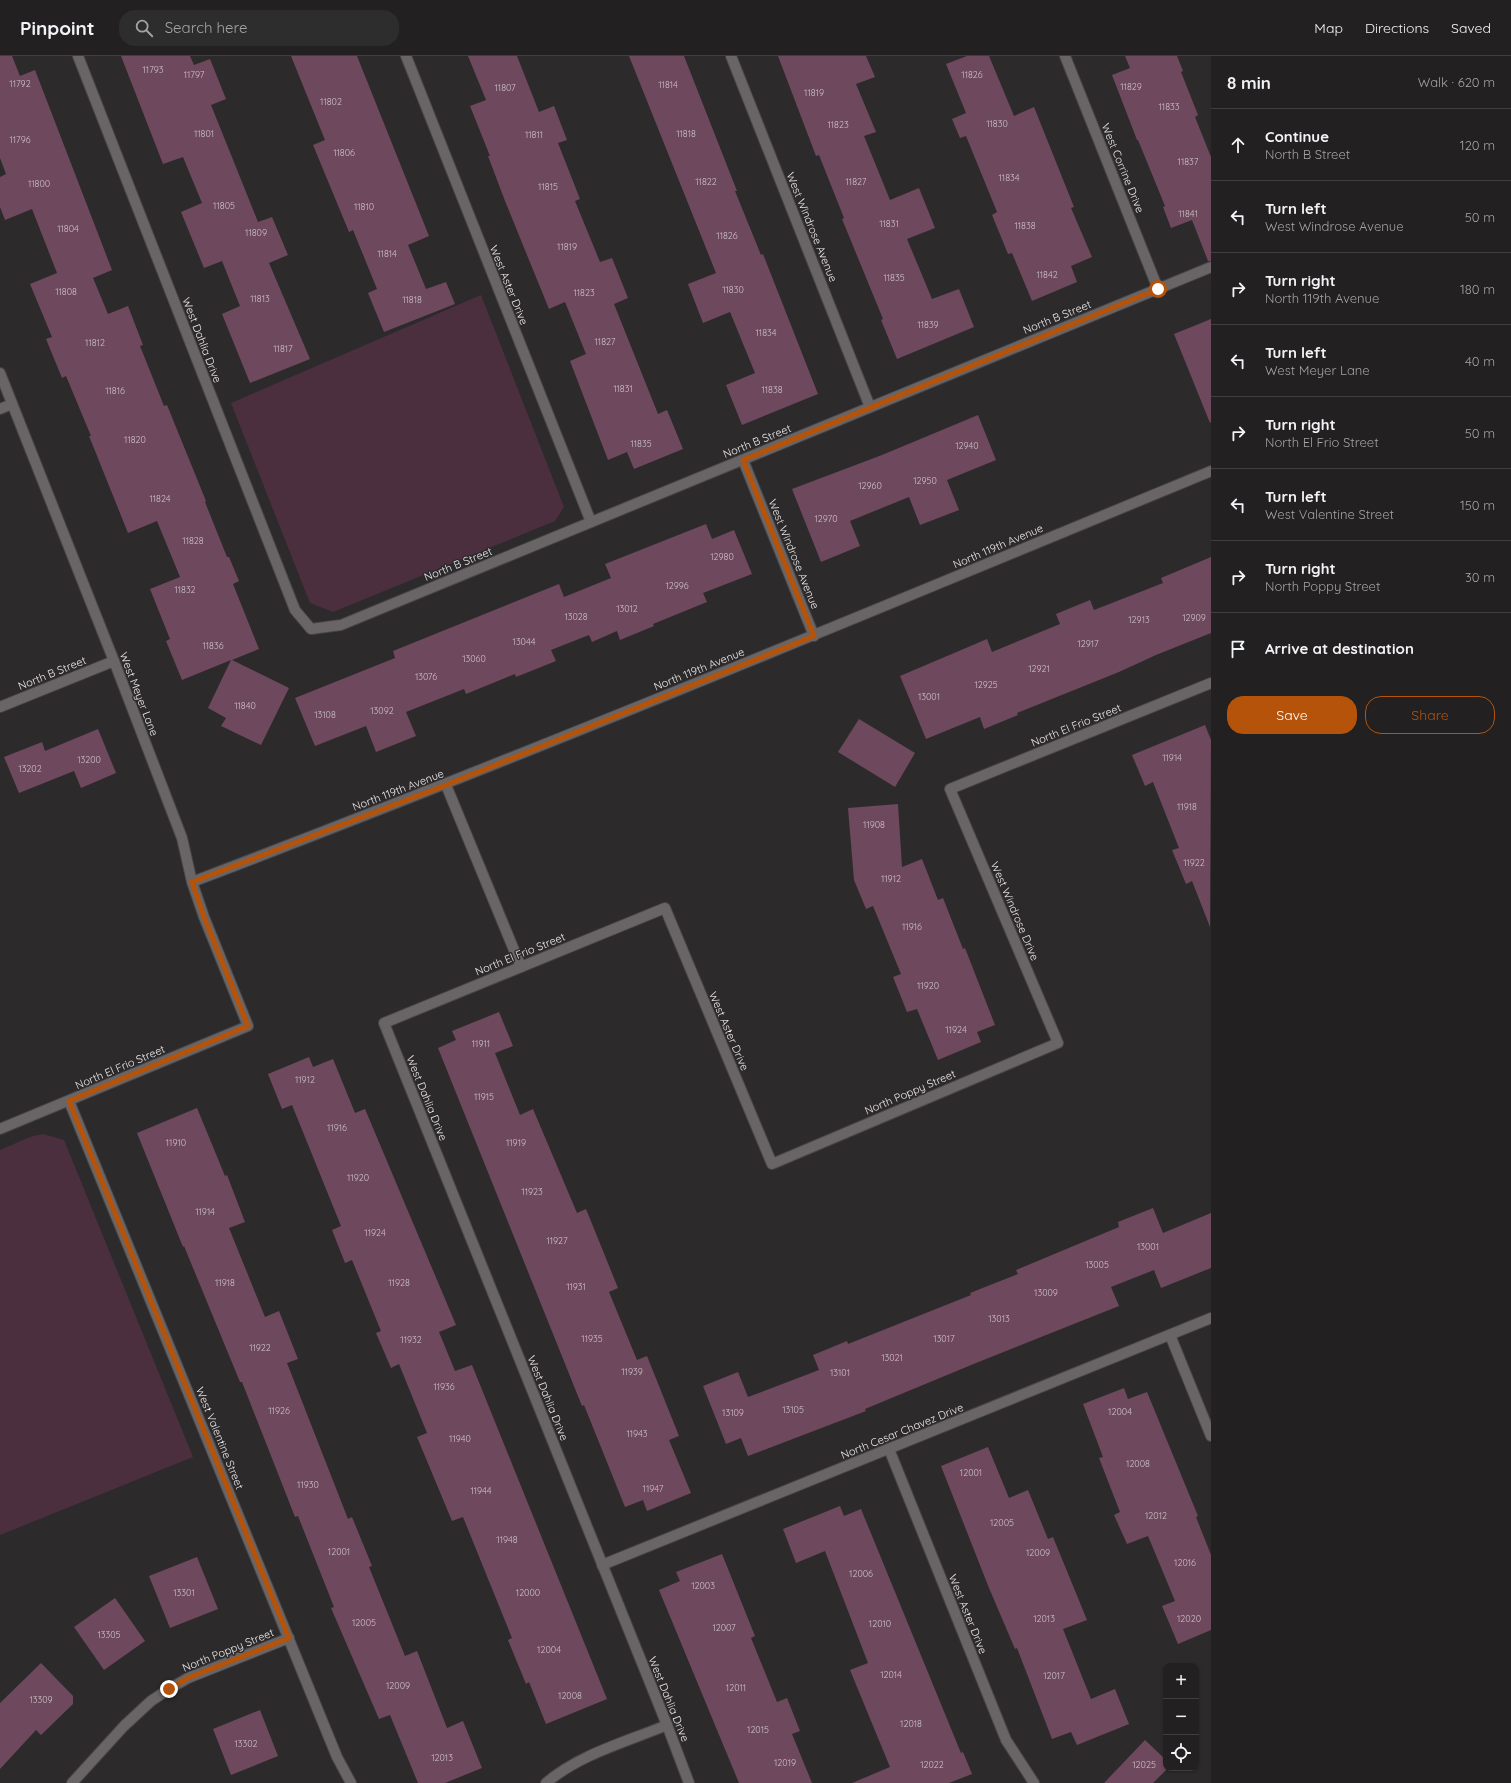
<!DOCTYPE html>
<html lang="en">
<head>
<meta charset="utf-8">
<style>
	:root { --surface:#222021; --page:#2e2d2e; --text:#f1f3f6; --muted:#a2a3a5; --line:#3f3e3f; --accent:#b45309 }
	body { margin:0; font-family:Quicksand,sans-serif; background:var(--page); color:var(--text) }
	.controls { position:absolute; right:12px; bottom:12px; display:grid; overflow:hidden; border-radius:8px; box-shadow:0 1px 3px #0004 }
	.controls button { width:36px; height:36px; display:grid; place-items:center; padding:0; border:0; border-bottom:1px solid var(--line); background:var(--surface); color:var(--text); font:20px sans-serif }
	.stop { position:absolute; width:12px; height:12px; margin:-9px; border:3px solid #b45309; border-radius:50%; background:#fff }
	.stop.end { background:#b45309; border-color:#fff; box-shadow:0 1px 4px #0008 }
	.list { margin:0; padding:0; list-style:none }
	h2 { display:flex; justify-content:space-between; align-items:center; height:52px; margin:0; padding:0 16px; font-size:17px }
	h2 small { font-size:13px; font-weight:400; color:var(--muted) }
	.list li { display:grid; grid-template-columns:26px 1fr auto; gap:12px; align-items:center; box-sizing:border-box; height:72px; padding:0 16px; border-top:1px solid var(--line) }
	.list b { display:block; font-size:15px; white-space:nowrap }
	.list p { margin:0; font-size:13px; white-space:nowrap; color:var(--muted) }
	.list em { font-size:13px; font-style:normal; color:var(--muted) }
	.actions { display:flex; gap:8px; padding:12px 16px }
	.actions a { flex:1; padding:9px 0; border:1px solid var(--accent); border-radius:16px; text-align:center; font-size:14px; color:var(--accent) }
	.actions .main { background:var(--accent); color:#fff }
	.icon { flex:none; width:22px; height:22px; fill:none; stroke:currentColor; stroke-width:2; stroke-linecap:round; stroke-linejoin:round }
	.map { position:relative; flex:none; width:1211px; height:1727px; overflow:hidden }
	header { display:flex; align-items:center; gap:24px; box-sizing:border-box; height:56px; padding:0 20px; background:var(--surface); border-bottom:1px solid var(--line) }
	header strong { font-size:19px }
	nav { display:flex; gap:22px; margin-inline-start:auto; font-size:14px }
	.search { width:280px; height:36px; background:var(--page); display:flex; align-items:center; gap:10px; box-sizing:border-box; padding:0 14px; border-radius:16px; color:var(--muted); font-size:15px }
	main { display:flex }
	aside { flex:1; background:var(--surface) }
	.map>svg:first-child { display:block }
</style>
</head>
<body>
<header>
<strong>Pinpoint</strong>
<div class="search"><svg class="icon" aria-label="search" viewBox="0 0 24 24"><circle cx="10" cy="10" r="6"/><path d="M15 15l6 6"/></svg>Search here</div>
<nav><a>Map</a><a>Directions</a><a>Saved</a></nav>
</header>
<main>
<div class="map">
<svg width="1211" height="1727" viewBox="0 0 1211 1727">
	<rect width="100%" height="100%" fill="#2d2a2c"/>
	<g fill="#4b2f3f">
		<polygon points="481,239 564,451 555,465 333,556 310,547 231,347"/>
		<polygon points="43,1078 64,1084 193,1401 0,1479 0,1094 30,1081"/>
	</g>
	<g fill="#6e485d">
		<polygon points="0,0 12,0 20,20 35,14 112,214 93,222 108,258 128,250 143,289 140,290 164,350 167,349 206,445 205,446 227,501 229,501 239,525 233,528 259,593 232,604 289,632 261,689 221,670 226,662 208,652 231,604 182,624 166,585 170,583 150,533 180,521 157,465 128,477 89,380 91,380 66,320 62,322 46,283 52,281 30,228 57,217 32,153 5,164 0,151 0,121 6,118 0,102"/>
		<polygon points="121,0 190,0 194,9 210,3 226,43 211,49 258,166 272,161 288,199 269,207 310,303 250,327 222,258 240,250 222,205 204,212 181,156 202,147 183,101 163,108"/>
		<polygon points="291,0 357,0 429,180 408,189 426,233 446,226 455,248 384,276 368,237 377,233 353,174 349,176 313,89 325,84"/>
		<polygon points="468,0 517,0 539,56 554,50 567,84 558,87 580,143 575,145 600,206 612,202 628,242 614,248 658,358 667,354 683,393 634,413 627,396 608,404 570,305 586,298 565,246 549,253 505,145 488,100 490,100 470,50 486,44"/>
		<polygon points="629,0 684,0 737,135 735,135 761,199 763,198 818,338 742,369 726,329 755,317 730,256 703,267 688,228 716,217"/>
		<polygon points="778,0 866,0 875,21 856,28 876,76 864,80 890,144 919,132 935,172 907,183 932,243 959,233 974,271 897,303 881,264 883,263 842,163 844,162 819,99 816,100"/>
		<polygon points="967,0 989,0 1014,60 1034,51 1074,151 1071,152 1092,201 1071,210 1077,226 1032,245 1012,197 1008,198 992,159 997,156 966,80 960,82 952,63 966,57 946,8"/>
		<polygon points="1125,0 1177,0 1183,15 1181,16 1198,59 1195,61 1211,101 1211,205 1208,205 1192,164 1171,172 1163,151 1165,150 1138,84 1137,84 1112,19 1130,12"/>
		<polygon points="1211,263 1211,366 1210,367 1174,278"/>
		<polygon points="978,359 996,404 947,424 959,454 920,469 909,441 850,465 860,490 821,506 792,433 882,399"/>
		<polygon points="706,468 712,483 734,474 752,518 703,537 707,546 653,568 654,570 620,584 617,575 592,586 589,579 551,594 556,605 516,621 515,618 466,638 464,633 406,656 416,680 376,696 366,670 315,690 295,642 395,602 393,595 559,528 564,541 611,522 605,508"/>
		<polygon points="1211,501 1211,577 1156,599 1119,616 1017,657 1018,659 984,673 980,661 926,683 900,620 987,583 992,596 1060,568 1056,558 1090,544 1094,554 1163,527 1161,522"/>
		<polygon points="859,663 915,697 895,731 838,696"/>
		<polygon points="1205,669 1211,684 1210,871 1192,825 1186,828 1172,794 1179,792 1153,726 1145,730 1132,699"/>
		<polygon points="98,673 116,717 81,732 74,715 19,737 4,701 42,686 45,695"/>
		<polygon points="898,748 902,811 922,803 938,844 943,842 963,893 965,892 995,969 977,976 981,986 938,1004 917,953 907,956 893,921 901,918 873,850 866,853 854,824 848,752"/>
		<polygon points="499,956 513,990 495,997 520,1059 533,1053 577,1157 586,1153 618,1232 609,1236 637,1304 647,1300 679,1380 669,1384 691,1437 647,1455 643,1444 625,1451 584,1349 582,1350 438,992 456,984 452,975"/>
		<polygon points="309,1001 313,1011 333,1003 355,1057 365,1053 456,1269 439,1276 455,1315 472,1309 607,1643 546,1668 529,1626 526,1628 508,1584 512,1582 463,1461 452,1465 417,1381 427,1377 399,1308 391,1312 376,1277 381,1275 352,1204 345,1207 332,1174 341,1170 292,1049 282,1053 268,1018"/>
		<polygon points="197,1052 225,1120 227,1119 245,1166 229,1172 265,1261 279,1255 298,1303 287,1307 348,1463 352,1461 372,1510 369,1511 405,1600 417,1595 447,1672 463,1665 482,1712 445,1727 418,1727 390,1659 379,1663 331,1552 334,1551 298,1460 295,1461 242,1326 240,1326 184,1190 183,1191 137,1077"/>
		<polygon points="1153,1152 1163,1177 1211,1157 1211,1212 1161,1232 1154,1214 1111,1231 1119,1250 976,1307 865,1353 866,1355 748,1400 741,1382 726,1388 703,1330 738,1316 748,1341 819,1314 813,1299 847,1285 848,1288 971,1239 970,1237 1018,1218 1016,1214 1119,1171 1118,1166"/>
		<polygon points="1124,1332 1128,1343 1147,1336 1198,1460 1196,1461 1211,1499 1211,1574 1178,1588 1162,1550 1175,1545 1148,1480 1127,1488 1114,1459 1120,1456 1099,1402 1103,1401 1083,1348"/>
		<polygon points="988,1391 1009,1442 1028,1434 1048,1483 1053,1481 1087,1564 1063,1573 1091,1643 1115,1633 1129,1668 1077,1689 1071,1676 1052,1683 1017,1592 1015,1593 989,1532 941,1410"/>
		<polygon points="840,1450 844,1460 861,1453 961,1697 963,1696 972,1718 949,1727 852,1727 890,1711 850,1614 868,1607 825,1495 796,1507 783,1473"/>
		<polygon points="722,1498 755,1580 751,1582 777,1646 787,1642 800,1675 792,1678 812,1727 739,1727 659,1534 680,1525 676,1516"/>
		<polygon points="197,1501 218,1553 170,1572 149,1520"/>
		<polygon points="115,1542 145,1585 104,1614 74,1571"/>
		<polygon points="41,1607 73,1640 73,1648 41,1679 36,1674 0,1713 0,1647"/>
		<polygon points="260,1654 278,1700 231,1719 213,1673"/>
		<polygon points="1145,1684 1166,1704 1166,1712 1168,1712 1153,1727 1104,1727"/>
	</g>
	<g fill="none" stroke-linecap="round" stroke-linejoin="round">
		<g stroke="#494647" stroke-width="12">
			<g id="minor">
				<polyline points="78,0 295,554 311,573 341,569 1211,211"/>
				<polyline points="406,0 591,466"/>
				<polyline points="731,0 870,351"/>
				<polyline points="1065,0 1158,233"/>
				<polyline points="0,317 114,605 182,782 192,826 204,861 248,970 0,1073"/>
				<polyline points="0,353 12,348"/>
				<polyline points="743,404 814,580"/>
				<polyline points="0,651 114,605"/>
				<polyline points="446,729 521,911"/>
				<path d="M192,826C534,696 873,555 1211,415"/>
				<polyline points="69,1045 337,1701 351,1727"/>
				<polyline points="1170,1279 1211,1380"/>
				<polyline points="889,1393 1006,1684 1034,1727"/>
				<polyline points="602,1509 1211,1262"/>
				<polyline points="72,1727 124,1670 151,1645 169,1633 188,1622 289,1582"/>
				<path d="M546,1727C580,1698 626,1686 667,1669"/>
				<polyline points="689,1727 667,1669 384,967 665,852 772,1108 1058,987 950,733 1211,627"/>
			</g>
		</g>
		<use href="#minor" stroke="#696567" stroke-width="10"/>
	</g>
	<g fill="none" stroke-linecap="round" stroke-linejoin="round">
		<polyline stroke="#b45309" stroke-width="5" points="169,1633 188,1622 289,1582 69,1045 248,970 204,861 192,826 446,729 814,580 743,404 1158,233"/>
	</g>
	<g text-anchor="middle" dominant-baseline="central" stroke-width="3" stroke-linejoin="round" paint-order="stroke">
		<g font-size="9" fill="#cbc0c6">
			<text x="153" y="13">11793</text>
			<text x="194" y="18">11797</text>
			<text x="972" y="18">11826</text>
			<text x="20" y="27">11792</text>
			<text x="668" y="28">11814</text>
			<text x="1131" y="30">11829</text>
			<text x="505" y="31">11807</text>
			<text x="814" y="36">11819</text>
			<text x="331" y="45">11802</text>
			<text x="1169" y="50">11833</text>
			<text x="997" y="67">11830</text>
			<text x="838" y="68">11823</text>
			<text x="204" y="77">11801</text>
			<text x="686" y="77">11818</text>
			<text x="534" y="78">11811</text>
			<text x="20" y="83">11796</text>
			<text x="344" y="96">11806</text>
			<text x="1188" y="105">11837</text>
			<text x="1009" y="121">11834</text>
			<text x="706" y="125">11822</text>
			<text x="856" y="125">11827</text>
			<text x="39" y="127">11800</text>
			<text x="548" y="130">11815</text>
			<text x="224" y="149">11805</text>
			<text x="364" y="150">11810</text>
			<text x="1188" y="157">11841</text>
			<text x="889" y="167">11831</text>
			<text x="1025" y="169">11838</text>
			<text x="68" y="172">11804</text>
			<text x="256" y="176">11809</text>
			<text x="727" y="179">11826</text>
			<text x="567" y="190">11819</text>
			<text x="387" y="197">11814</text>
			<text x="1047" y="218">11842</text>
			<text x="894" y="221">11835</text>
			<text x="733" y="233">11830</text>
			<text x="66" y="235">11808</text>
			<text x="584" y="236">11823</text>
			<text x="260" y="242">11813</text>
			<text x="412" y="243">11818</text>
			<text x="928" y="268">11839</text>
			<text x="766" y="276">11834</text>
			<text x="605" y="285">11827</text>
			<text x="95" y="286">11812</text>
			<text x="283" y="292">11817</text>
			<text x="623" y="332">11831</text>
			<text x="772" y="333">11838</text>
			<text x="115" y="334">11816</text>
			<text x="135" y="383">11820</text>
			<text x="641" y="387">11835</text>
			<text x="967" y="389">12940</text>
			<text x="925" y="424">12950</text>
			<text x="870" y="429">12960</text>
			<text x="160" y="442">11824</text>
			<text x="826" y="462">12970</text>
			<text x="193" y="484">11828</text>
			<text x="722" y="500">12980</text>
			<text x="677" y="529">12996</text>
			<text x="185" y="533">11832</text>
			<text x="627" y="552">13012</text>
			<text x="576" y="560">13028</text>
			<text x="1194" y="561">12909</text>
			<text x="1139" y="563">12913</text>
			<text x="524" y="585">13044</text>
			<text x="1088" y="587">12917</text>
			<text x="213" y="589">11836</text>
			<text x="474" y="602">13060</text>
			<text x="1039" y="612">12921</text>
			<text x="426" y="620">13076</text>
			<text x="986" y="628">12925</text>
			<text x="929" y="640">13001</text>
			<text x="245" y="649">11840</text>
			<text x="382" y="654">13092</text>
			<text x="325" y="658">13108</text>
			<text x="1172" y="701">11914</text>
			<text x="89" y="703">13200</text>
			<text x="30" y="712">13202</text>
			<text x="1187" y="750">11918</text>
			<text x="874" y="768">11908</text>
			<text x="1194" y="806">11922</text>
			<text x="891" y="822">11912</text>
			<text x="912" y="870">11916</text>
			<text x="928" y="929">11920</text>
			<text x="956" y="973">11924</text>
			<text x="481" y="987">11911</text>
			<text x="305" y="1023">11912</text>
			<text x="484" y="1040">11915</text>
			<text x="337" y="1071">11916</text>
			<text x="176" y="1086">11910</text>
			<text x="516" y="1086">11919</text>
			<text x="358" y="1121">11920</text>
			<text x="532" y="1135">11923</text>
			<text x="205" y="1155">11914</text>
			<text x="375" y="1176">11924</text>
			<text x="557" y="1184">11927</text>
			<text x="1148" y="1190">13001</text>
			<text x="1097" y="1208">13005</text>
			<text x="225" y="1226">11918</text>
			<text x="399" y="1226">11928</text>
			<text x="576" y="1230">11931</text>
			<text x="1046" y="1236">13009</text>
			<text x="999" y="1262">13013</text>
			<text x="592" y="1282">11935</text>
			<text x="944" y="1282">13017</text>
			<text x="411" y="1283">11932</text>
			<text x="260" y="1291">11922</text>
			<text x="892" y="1301">13021</text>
			<text x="632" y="1315">11939</text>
			<text x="840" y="1316">13101</text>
			<text x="444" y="1330">11936</text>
			<text x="793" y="1353">13105</text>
			<text x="279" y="1354">11926</text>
			<text x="1120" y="1355">12004</text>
			<text x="733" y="1356">13109</text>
			<text x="637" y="1377">11943</text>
			<text x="460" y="1382">11940</text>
			<text x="1138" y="1407">12008</text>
			<text x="971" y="1416">12001</text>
			<text x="308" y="1428">11930</text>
			<text x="653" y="1432">11947</text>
			<text x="481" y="1434">11944</text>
			<text x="1156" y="1459">12012</text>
			<text x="1002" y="1466">12005</text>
			<text x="507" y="1483">11948</text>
			<text x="339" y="1495">12001</text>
			<text x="1038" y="1496">12009</text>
			<text x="1185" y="1506">12016</text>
			<text x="861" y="1517">12006</text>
			<text x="703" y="1529">12003</text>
			<text x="184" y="1536">13301</text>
			<text x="528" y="1536">12000</text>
			<text x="1044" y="1562">12013</text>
			<text x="1189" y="1562">12020</text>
			<text x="364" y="1566">12005</text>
			<text x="880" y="1567">12010</text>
			<text x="724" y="1571">12007</text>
			<text x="109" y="1578">13305</text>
			<text x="549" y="1593">12004</text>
			<text x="891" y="1618">12014</text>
			<text x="1054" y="1619">12017</text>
			<text x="398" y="1629">12009</text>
			<text x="736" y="1631">12011</text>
			<text x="570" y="1639">12008</text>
			<text x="41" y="1643">13309</text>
			<text x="911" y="1667">12018</text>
			<text x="758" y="1673">12015</text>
			<text x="246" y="1687">13302</text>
			<text x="442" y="1701">12013</text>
			<text x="785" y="1706">12019</text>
			<text x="932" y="1708">12022</text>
			<text x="1144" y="1708">12025</text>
		</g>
		<g font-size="11" fill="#eae8e9" stroke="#2d2a2c">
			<text transform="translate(1123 112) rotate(68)">West Corrine Drive</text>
			<text transform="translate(812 171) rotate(68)">West Windrose Avenue</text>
			<text transform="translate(509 229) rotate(68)">West Aster Drive</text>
			<text transform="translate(1057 261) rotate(-22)">North B Street</text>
			<text transform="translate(202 284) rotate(69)">West Dahlia Drive</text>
			<text transform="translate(757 385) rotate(-22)">North B Street</text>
			<text transform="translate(998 490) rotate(-23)">North 119th Avenue</text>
			<text transform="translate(794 498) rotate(68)">West Windrose Avenue</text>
			<text transform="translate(458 508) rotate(-22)">North B Street</text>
			<text transform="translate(699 613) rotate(-22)">North 119th Avenue</text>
			<text transform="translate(52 617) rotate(-22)">North B Street</text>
			<text transform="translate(139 638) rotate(69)">West Meyer Lane</text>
			<text transform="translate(1076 669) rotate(-22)">North El Frio Street</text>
			<text transform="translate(398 734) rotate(-21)">North 119th Avenue</text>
			<text transform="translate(1015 855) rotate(67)">West Windrose Drive</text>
			<text transform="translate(520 898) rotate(-22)">North El Frio Street</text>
			<text transform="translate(729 975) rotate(67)">West Aster Drive</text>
			<text transform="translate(120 1011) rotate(-23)">North El Frio Street</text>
			<text transform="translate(910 1036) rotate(-23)">North Poppy Street</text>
			<text transform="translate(427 1042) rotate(68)">West Dahlia Drive</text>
			<text transform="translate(548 1342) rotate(68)">West Dahlia Drive</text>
			<text transform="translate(902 1375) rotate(-22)">North Cesar Chavez Drive</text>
			<text transform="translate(220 1382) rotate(68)">West Valentine Street</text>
			<text transform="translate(968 1558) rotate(68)">West Aster Drive</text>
			<text transform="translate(228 1594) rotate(-22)">North Poppy Street</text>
			<text transform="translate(669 1643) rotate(68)">West Dahlia Drive</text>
		</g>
	</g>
</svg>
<div class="controls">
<button>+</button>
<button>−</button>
<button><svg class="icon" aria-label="locate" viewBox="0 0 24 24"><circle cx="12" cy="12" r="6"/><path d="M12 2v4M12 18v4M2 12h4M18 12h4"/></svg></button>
</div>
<div class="stop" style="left:1158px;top:233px"></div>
<div class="stop end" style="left:169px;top:1633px"></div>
</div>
<aside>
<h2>8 min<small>Walk · 620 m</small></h2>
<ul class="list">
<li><svg class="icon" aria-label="ahead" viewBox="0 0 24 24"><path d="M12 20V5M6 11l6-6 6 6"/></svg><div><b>Continue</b><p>North B Street</p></div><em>120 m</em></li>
<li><svg class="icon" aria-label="left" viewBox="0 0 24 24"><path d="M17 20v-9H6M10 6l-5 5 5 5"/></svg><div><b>Turn left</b><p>West Windrose Avenue</p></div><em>50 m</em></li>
<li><svg class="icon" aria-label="right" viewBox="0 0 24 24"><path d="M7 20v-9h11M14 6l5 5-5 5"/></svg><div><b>Turn right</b><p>North 119th Avenue</p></div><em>180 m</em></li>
<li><svg class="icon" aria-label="left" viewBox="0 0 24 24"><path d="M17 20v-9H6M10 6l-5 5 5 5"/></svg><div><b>Turn left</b><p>West Meyer Lane</p></div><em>40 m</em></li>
<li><svg class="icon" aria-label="right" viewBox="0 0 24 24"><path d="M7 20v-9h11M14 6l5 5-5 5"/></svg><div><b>Turn right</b><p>North El Frio Street</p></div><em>50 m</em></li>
<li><svg class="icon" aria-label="left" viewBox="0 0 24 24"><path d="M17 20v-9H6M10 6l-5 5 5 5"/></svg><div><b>Turn left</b><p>West Valentine Street</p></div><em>150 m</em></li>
<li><svg class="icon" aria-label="right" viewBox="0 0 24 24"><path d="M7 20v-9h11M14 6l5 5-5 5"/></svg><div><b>Turn right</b><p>North Poppy Street</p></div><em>30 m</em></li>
<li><svg class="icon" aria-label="arrive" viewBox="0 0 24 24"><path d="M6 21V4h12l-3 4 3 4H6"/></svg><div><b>Arrive at destination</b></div></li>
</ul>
<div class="actions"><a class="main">Save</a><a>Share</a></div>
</aside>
</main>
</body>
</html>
